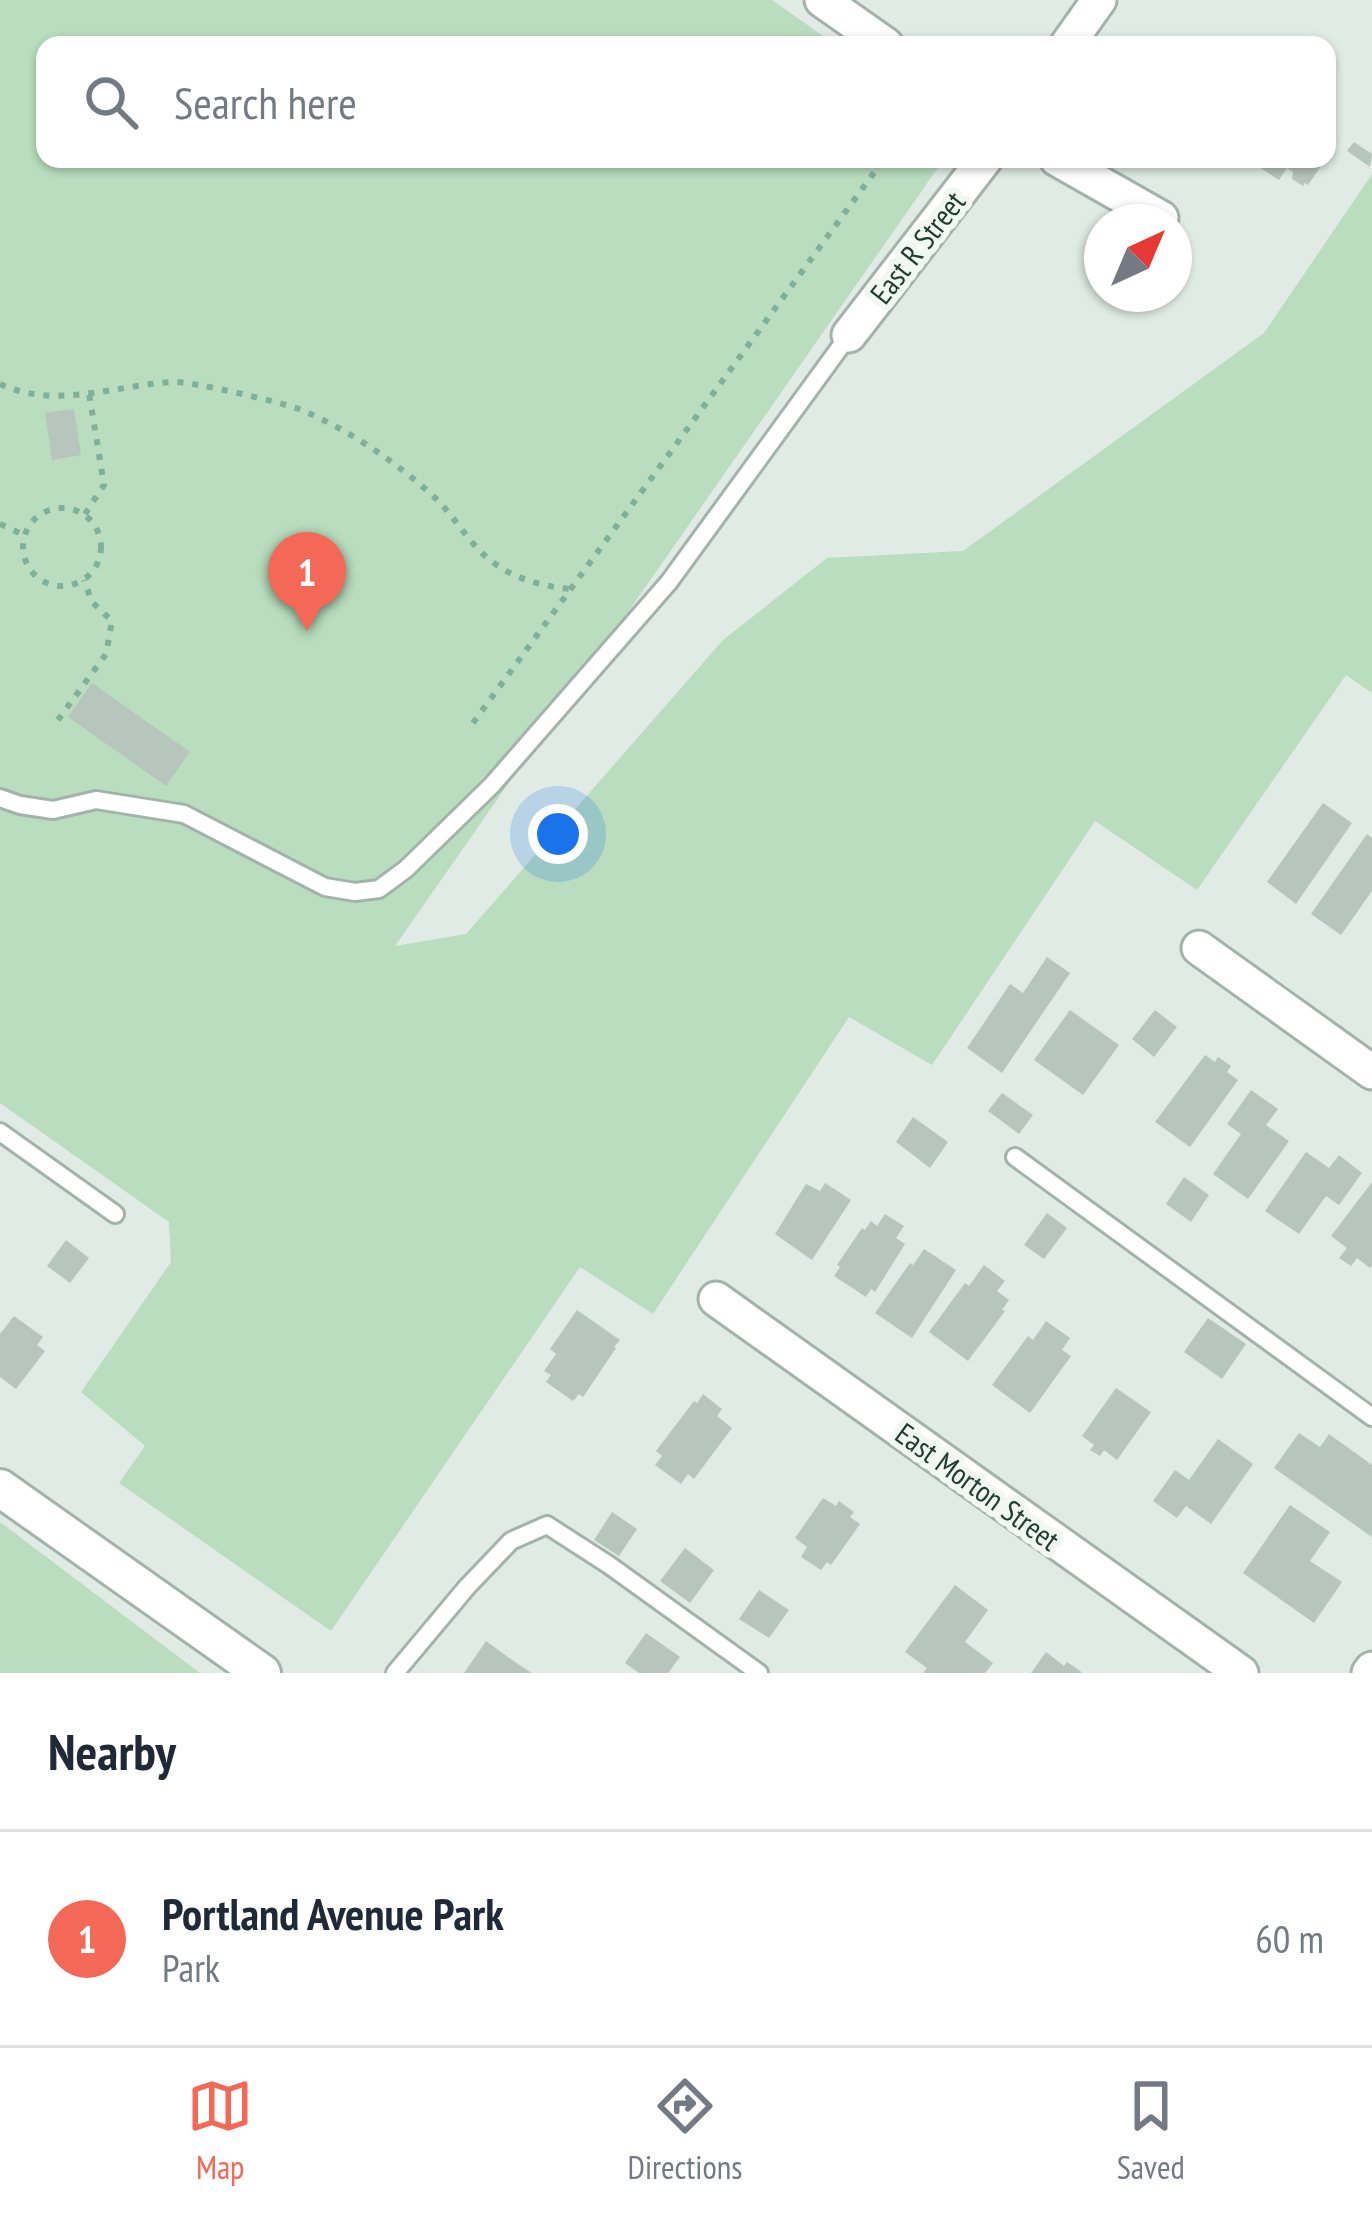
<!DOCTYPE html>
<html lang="en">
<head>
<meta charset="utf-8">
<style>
	:root { --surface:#fff; --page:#f6f6f7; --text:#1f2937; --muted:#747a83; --line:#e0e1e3; --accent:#f36857 }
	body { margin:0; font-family:"PT Sans Narrow",sans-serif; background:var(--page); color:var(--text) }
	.compass { position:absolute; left:1084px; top:204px; width:108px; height:108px; border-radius:50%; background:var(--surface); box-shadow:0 3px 9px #0004; rotate:44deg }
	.you { position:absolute; left:558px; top:834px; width:42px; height:42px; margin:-30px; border:9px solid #fff; border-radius:50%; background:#1a73e8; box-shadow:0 0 0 18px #1a73e833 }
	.badge { display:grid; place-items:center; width:78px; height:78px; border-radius:50%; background:var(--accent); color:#fff; font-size:39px; font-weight:700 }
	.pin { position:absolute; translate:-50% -99px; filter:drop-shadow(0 3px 6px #0008) }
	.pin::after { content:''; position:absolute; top:63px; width:42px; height:36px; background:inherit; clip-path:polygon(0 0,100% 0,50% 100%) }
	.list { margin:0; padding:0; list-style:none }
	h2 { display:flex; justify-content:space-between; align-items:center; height:156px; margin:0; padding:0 48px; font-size:51px }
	h2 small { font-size:39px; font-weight:400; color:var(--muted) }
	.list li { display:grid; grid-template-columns:78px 1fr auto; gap:36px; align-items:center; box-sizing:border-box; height:216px; padding:0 48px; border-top:3px solid var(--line) }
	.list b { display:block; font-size:45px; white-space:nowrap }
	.list p { margin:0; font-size:39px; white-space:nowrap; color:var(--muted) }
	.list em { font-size:39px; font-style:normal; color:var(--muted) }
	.icon { flex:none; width:66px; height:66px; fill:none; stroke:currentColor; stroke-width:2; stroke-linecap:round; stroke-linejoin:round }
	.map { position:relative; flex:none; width:1372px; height:1673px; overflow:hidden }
	.search { position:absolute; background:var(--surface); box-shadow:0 3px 9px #0004; left:36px; right:36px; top:36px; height:132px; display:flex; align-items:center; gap:30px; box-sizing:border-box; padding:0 42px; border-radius:24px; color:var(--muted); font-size:45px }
	.sheet { height:372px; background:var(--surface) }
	nav { display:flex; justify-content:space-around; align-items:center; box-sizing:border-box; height:168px; border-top:3px solid var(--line); background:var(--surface); font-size:33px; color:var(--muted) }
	nav a { display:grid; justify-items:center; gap:6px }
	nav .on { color:var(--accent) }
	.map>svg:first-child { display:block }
</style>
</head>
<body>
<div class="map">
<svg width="1372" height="1673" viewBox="0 0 1372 1673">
	<rect width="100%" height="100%" fill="#e0ebe5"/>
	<g fill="#b9ddbe">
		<polygon points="0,0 772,0 836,45 45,45 45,159 944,159 395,946 466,934 723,640 827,558 963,551 1264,333 1372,174 1372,693 1346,675 1197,890 1095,821 932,1065 849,1017 653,1314 580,1267 331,1631 119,1483 145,1446 81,1392 171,1262 169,1222 0,1103"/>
		<polygon points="0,1522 200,1673 0,1673"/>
	</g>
	<g fill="#b6c6bd">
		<polygon points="1354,142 1372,154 1370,167 1347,151"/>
		<polygon points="1247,159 1326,159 1308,185 1305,183 1303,186 1292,179 1293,172 1287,168 1279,180"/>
		<polygon points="74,409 81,455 52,460 45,413"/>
		<polygon points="92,683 190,752 166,786 68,717"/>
		<polygon points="1323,803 1352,823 1296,904 1267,882"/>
		<polygon points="1367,834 1372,838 1372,891 1341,935 1311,914"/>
		<polygon points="1047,957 1070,973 1002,1073 967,1048 1010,984 1023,993"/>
		<polygon points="1070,1010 1119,1045 1083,1095 1034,1060"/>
		<polygon points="1155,1010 1177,1027 1154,1057 1132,1039"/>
		<polygon points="1205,1055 1215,1062 1218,1057 1231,1066 1227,1072 1238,1080 1190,1147 1155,1122"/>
		<polygon points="1251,1090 1278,1109 1266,1125 1289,1141 1248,1199 1213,1174 1241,1134 1227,1124"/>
		<polygon points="1002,1093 1033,1115 1019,1134 988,1111"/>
		<polygon points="913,1117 948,1142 930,1168 896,1142"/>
		<polygon points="1306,1152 1329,1168 1339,1155 1362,1173 1339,1205 1326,1196 1299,1234 1265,1211"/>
		<polygon points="1184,1177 1209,1195 1191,1222 1166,1204"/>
		<polygon points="1372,1182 1372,1265 1370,1268 1357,1258 1351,1266 1339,1258 1347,1248 1331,1236"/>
		<polygon points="825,1183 851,1200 812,1260 775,1234 806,1184 820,1191"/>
		<polygon points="1047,1213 1067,1228 1044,1259 1024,1245"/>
		<polygon points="885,1214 904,1226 896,1238 905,1244 875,1292 871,1289 866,1297 834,1276 840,1267 837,1265 862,1228 865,1230 871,1221 877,1226"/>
		<polygon points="66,1240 89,1258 70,1283 47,1266"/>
		<polygon points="924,1249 956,1270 912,1338 875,1313 910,1263 913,1265"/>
		<polygon points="984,1265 1005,1281 997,1291 1009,1300 1002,1310 1005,1311 968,1361 929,1332 965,1283 969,1286"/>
		<polygon points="577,1310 620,1340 614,1347 616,1348 583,1397 579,1394 573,1401 546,1382 551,1375 544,1371 556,1354 550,1349"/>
		<polygon points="14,1316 43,1337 37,1345 45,1351 16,1389 0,1377 0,1334"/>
		<polygon points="1208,1318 1246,1344 1222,1379 1184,1352"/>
		<polygon points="1046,1321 1070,1338 1062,1350 1071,1356 1030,1413 992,1385 1028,1336 1033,1340"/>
		<polygon points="1116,1388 1151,1412 1117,1460 1104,1450 1100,1456 1090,1450 1094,1445 1082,1436"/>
		<polygon points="703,1394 722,1409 717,1416 732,1428 694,1479 688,1474 681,1484 655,1465 662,1456 656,1451 694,1401 697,1403"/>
		<polygon points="1299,1433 1320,1447 1329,1434 1372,1465 1372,1537 1274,1468"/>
		<polygon points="1218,1439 1253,1464 1211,1524 1186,1506 1177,1518 1153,1501 1175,1470 1189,1480"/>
		<polygon points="823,1498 836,1506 839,1501 854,1512 850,1517 860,1524 831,1565 827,1562 821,1570 801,1557 807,1547 795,1538"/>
		<polygon points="1290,1505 1330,1532 1310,1561 1342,1582 1314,1623 1243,1573"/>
		<polygon points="612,1512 637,1529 619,1556 594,1540"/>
		<polygon points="685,1548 714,1570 690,1603 660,1581"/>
		<polygon points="955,1585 988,1610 965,1642 993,1663 985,1673 923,1673 927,1668 905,1652"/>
		<polygon points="759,1590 789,1610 769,1638 739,1619"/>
		<polygon points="646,1633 680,1657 668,1673 639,1673 625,1663"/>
		<polygon points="486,1641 515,1662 532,1673 464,1673"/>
		<polygon points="1046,1652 1064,1666 1067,1662 1083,1673 1031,1673"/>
	</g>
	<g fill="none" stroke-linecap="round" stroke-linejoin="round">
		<g stroke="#a3b3ab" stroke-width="22">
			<g id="service">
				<polyline points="0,798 20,805 53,810 96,800 184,814 325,887 355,892 379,889 406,869 492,785 669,582 849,335"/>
				<polyline points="0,1132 115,1214"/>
				<polyline points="1015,1157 1372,1417"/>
				<polyline points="395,1673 467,1587 511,1541 547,1525 609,1565 759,1673"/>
			</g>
		</g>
		<g stroke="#a3b3ab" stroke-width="39">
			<g id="minor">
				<polyline points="822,0 886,45"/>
				<polyline points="1067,45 1099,0"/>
				<polyline points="1057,159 1161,218"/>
				<polyline points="849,335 985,159"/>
				<polyline points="1199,948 1372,1072"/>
				<polyline points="716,1299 1241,1673"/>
				<polyline points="1369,1673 1372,1669"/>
			</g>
		</g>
		<g stroke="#a3b3ab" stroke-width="42">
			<polyline id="tertiary" points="0,1488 262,1673"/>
		</g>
		<g stroke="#80af9a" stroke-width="6" stroke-dasharray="6 9" stroke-linecap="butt">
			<path d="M0,384C56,410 115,385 173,382C191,381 280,402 299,409C347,429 392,459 431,494C449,510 462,532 479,550C503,575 536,586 570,589"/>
			<circle cx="62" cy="547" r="39"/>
			<polyline points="85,514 104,485 89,393"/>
			<polyline points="0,524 24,535"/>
			<polyline points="58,720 106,654 112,621 92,602 84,580"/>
			<polyline points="473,723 884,159"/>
		</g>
		<use href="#service" stroke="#fff" stroke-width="16"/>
		<use href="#minor" stroke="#fff" stroke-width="33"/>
		<use href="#tertiary" stroke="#fff" stroke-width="36"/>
	</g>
	<g text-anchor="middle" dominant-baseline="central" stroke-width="12" stroke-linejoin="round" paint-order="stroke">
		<g font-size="30" fill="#213c31" stroke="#f1f8f3">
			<text transform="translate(917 247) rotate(-52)">East R Street</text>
			<text transform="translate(978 1486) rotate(36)">East Morton Street</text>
		</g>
	</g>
</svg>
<svg class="compass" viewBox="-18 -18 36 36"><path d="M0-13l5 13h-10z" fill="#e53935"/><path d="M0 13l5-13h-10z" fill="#747a83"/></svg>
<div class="you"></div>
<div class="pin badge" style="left:307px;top:631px">1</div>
<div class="search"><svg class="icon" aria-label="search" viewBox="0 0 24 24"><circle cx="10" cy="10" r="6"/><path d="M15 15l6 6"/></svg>Search here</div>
</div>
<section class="sheet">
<h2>Nearby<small></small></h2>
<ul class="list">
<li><span class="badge">1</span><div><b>Portland Avenue Park</b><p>Park</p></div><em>60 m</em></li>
</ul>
</section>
<nav>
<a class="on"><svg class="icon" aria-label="map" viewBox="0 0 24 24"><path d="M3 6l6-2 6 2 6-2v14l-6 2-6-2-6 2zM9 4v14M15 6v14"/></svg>Map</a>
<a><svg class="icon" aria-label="directions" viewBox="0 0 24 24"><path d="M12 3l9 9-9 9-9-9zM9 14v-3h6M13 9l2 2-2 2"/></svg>Directions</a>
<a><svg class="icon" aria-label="saved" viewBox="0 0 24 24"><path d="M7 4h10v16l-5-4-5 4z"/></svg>Saved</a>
</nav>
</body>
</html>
